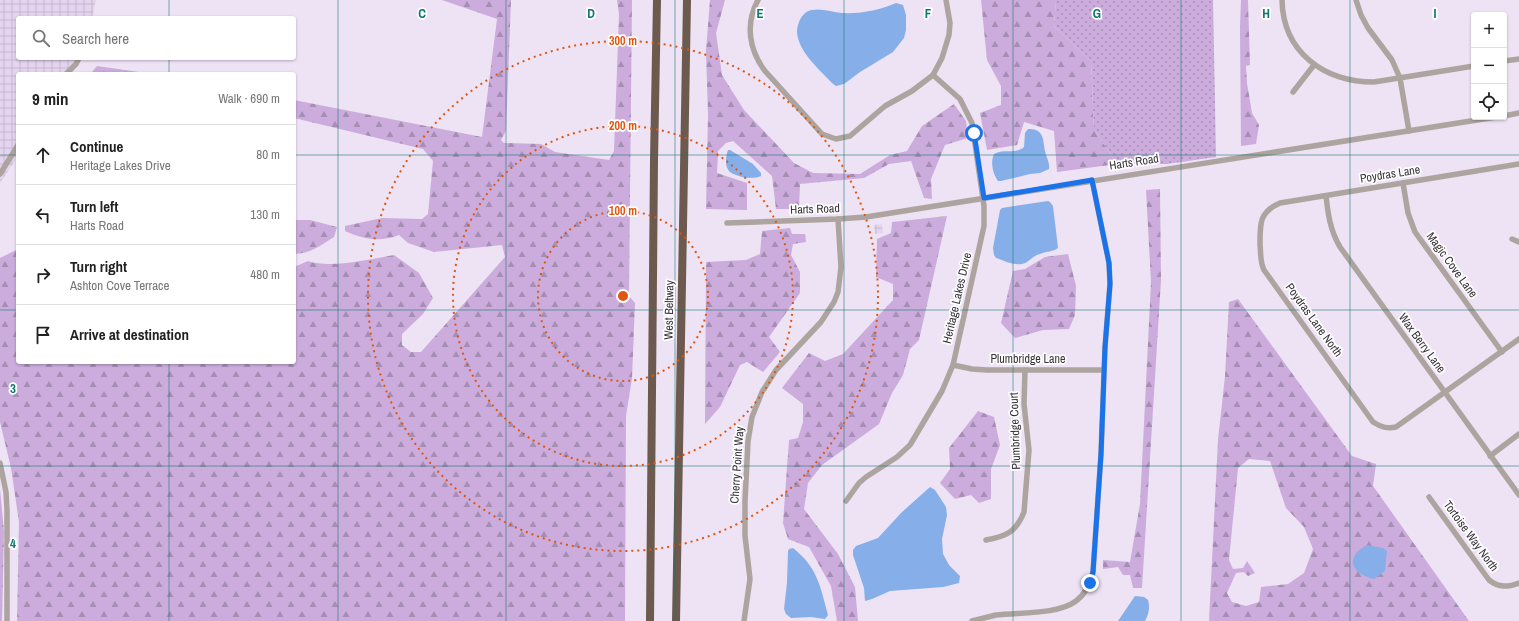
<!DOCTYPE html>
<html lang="en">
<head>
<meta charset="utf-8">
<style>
	:root { --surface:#fff; --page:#f6f6f6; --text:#222; --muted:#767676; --line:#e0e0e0 }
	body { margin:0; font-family:"Archivo Narrow",sans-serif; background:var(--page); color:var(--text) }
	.controls { position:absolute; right:12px; top:12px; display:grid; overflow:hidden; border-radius:4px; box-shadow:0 1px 3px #0004 }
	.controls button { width:36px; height:36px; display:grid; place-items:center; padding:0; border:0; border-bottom:1px solid var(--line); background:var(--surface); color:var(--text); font:20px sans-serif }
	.stop { position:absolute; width:12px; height:12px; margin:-9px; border:3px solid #1a73e8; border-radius:50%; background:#fff }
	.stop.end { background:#1a73e8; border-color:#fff; box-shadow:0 1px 4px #0008 }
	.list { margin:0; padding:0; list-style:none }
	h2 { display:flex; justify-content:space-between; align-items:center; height:52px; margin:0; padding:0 16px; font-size:17px }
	h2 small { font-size:13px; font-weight:400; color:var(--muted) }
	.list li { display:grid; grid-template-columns:26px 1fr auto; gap:12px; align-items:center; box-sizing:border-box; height:60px; padding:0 16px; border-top:1px solid var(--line) }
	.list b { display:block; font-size:15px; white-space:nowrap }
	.list p { margin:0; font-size:13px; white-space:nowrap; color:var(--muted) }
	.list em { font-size:13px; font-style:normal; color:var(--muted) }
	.icon { flex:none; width:22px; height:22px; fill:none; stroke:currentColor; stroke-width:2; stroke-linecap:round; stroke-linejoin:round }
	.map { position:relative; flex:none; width:1519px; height:621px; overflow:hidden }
	.search { position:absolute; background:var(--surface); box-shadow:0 1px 3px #0004; left:16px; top:16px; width:280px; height:44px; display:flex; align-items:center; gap:10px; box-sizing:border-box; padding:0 14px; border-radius:4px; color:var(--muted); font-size:15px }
	.panel { position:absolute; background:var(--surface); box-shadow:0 1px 3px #0004; left:16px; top:72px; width:280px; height:292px; border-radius:4px }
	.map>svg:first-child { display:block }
</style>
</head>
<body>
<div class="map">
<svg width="1519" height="621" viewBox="0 0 1519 621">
	<defs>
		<pattern id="industrial-grid" width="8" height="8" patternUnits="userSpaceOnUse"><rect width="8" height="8" fill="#e5d4ef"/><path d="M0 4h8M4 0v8" fill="none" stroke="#c5b6ce"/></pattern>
		<pattern id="forest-firs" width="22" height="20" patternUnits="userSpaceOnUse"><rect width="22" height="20" fill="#cbacdc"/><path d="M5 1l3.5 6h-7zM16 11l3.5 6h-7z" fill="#a68db3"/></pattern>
		<pattern id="park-dots" width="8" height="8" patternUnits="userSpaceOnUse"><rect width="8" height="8" fill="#cbacdc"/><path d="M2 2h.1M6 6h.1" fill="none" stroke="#a68db3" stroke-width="1.8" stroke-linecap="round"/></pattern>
	</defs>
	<rect width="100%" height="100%" fill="#eee2f5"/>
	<g fill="url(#industrial-grid)">
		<polygon points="0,0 96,0 92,18 18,18 18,58 82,58 71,74 18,74 18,156 0,183"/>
		<polygon points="882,224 883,233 875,234 874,225"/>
	</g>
	<g fill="url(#forest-firs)" fill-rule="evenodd">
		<path d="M442,0H511L506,131L501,140L504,143L541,144L555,152L609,160L614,151L619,14L617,0H632L629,296L635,303L632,378L626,416L625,621H17L19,522L11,468L0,422V258L18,249V362H294V267L308,261C331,269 370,259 394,255L419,273L433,298L423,314L402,334V345L411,352H421L505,257L502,245L434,252L408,243L399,235C380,243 363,239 345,231V226L382,218L422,219L428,214L433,161L423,149L294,118V100L482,137L497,19Z"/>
		<polygon points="710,0 725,0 716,33 722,75 744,110 794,163 813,173 860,174 890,155 907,151 922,126 954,104 966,121 968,138 945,145 931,179 932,199 924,198 911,161 889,164 864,178 800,184 799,209 776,209 772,176 733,141 726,143 718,151 717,173 747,183 747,210 706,209 708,115 706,51"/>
		<polygon points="981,0 1056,0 1054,26 1091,61 1094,129 1117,164 1057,172 1054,131 1024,122 1017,145 987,150 980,113 1001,105 1001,86 987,60"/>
		<polygon points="1241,0 1248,0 1250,65 1246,66 1247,83 1252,113 1259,125 1256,144 1241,146 1240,27"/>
		<polygon points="97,66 153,74 92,74 92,72"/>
		<polygon points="1160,189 1161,280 1142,588 1133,588 1130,575 1123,575 1118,567 1103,569 1103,560 1130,562 1140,504 1151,282 1146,190"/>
		<polygon points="947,216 919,340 910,349 903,375 892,393 879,424 822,465 808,483 804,509 838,554 855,587 858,621 837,621 831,586 809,547 788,539 783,523 789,440 798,438 803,422 803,404 782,388 809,353 825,361 843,354 893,300 893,284 876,277 877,239 891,233 892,222"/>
		<path d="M294,220H310L337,227L334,237C321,245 310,254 294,254Z"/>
		<polygon points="790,228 792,234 805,234 806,242 793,244 791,255 800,272 800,293 769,337 780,352 763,372 747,362 740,365 720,407 705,424 706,262 746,260 760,254 762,231"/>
		<polygon points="1068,254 1076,286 1075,315 1069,329 1043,330 1015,338 1001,323 1013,271 1025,269 1045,257"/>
		<path d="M1238,299L1352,456L1376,464L1373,486L1469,621H1209L1218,440L1225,376L1229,302ZM1249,459L1270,461L1286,508L1304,527L1313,549L1304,573L1288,584L1261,587L1259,602L1246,606L1232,602L1227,593L1236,573L1244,572L1248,576L1255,573L1247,561L1243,568L1233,569L1229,560L1238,468Z"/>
		<polygon points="978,411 994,417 1000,445 991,469 991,499 979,503 971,495 955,499 940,483 950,469 949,448"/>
		<polygon points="0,489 4,532 2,621 0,621"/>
	</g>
	<polygon fill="url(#park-dots)" points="1056,0 1213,0 1216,157 1167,164 1117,164 1094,129 1091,61 1054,26"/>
	<g fill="#86aee8">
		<path d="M896,3L903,5L906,15V30L904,38L893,52L860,72L844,84L836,86L832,83C819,69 789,44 799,22C801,17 805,11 812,10C822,8 832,12 842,13C861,14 880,10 896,3Z"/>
		<path d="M1028,129C1044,128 1043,140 1045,151C1046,157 1050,162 1049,169L1040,173L1030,174L1001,181H998C993,174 990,162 994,154C1004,148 1015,155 1024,147L1025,133Z"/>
		<path d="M728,150H730L753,164L761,173V176C753,180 737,177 730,172C724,167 726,155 728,150Z"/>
		<path d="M1048,201L1050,202L1053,206L1058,248C1053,252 1047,251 1040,254C1035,255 1031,259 1027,262C1018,268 1005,261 996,258L994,255L993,248L1000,210L1002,208Z"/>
		<polygon points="930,487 935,490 946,507 947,515 942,539 943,554 949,565 960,576 959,583 943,587 890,591 872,599 865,601 864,588 853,555 853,550 856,546 878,538 901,513"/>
		<path d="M1367,545L1383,548L1387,551L1385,571L1374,579C1351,574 1344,557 1367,545Z"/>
		<path d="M793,548C818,568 820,586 828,615L825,619L811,617L791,618L786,614L784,609L787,583L788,551L789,549Z"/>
		<path d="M1135,596L1144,597L1148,600C1150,608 1149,613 1145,621H1118Z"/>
	</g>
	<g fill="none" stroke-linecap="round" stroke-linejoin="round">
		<g stroke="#aea49f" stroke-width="5.5">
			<path d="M758,0C745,24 749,50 765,71L822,134L836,139L850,136L885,106L912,91L933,75L942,58L949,35L950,23L946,0"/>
			<path d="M1282,0C1283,53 1325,82 1374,82L1474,66"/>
			<polyline points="1356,0 1361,15 1368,28 1392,60 1400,78 1409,131"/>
			<polyline points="1504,61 1519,59"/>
			<polyline points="66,74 76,64 79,58"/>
			<polyline points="1293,92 1314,65"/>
			<polyline points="1504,116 1519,113"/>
			<path d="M1519,164L1280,203C1259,212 1260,224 1260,245C1261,254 1260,262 1264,270L1373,422C1381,427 1387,429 1396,427L1519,339"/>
			<polyline points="0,174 18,145"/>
			<polyline points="1403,183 1408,213 1415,232 1502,352"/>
			<path d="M1326,196C1328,214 1330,230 1340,247L1519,495"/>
			<polyline points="727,223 838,219 866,217 1496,117"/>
			<polyline points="1512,239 1519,242"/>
			<polyline points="953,365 972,369 987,370 1104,370"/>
			<polyline points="1490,456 1519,434"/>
			<polyline points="0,463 6,492 7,510 7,621"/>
			<path d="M1429,497L1489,580C1499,588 1508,587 1519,583"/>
			<polyline points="846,501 859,483 866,477 897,457 910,445 942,391 953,365 984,226 984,206 972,123 960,99 933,75"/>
			<path d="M986,540C1007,536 1016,532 1024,512L1029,450L1024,404L1025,370"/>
			<polyline points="744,621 750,579 745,536 745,501 748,441 752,417 762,392 776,370 821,322 834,302 838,292 841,267 838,219"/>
			<path d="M972,621C980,619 988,617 996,615C1020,612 1057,615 1076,601C1086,594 1090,583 1093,572L1101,454L1105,347L1110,284L1109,263L1092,180"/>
		</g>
		<g stroke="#6c5a4e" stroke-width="8">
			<polyline points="650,621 654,160 657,0"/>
			<polyline points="676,621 687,0"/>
		</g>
	</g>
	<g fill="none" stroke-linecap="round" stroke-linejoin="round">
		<polyline stroke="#1a73e8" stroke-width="5" points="974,133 984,198 1092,180 1109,263 1110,284 1105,347 1101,454 1093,572 1090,583"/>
	</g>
	<path fill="none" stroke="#0f766e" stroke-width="1" stroke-opacity="0.55" d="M169,0V18M338,0V621M506,0V621M675,0V621M844,0V621M1013,0V621M1181,0V621M1350,0V621M169,58V74M0,155H18M294,155H1519M0,310H18M294,310H1519M169,362V621M0,466H1519"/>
	<g fill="none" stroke="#df570e" stroke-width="2" stroke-dasharray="2 4">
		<circle cx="623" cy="296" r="85"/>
		<circle cx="623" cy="296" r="170"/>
		<circle cx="623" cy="296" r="255"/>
	</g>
	<g text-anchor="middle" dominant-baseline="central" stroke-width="3.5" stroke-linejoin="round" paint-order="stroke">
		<g font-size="12" fill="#38333a" stroke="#fff">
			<text transform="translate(1134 162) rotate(-9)">Harts Road</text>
			<text transform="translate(1390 174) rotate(-9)">Poydras Lane</text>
			<text transform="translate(815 209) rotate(-2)">Harts Road</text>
			<text transform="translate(1452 265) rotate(54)">Magic Cove Lane</text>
			<text transform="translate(957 298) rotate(-77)">Heritage Lakes Drive</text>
			<text transform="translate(669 310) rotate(-89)">West Beltway</text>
			<text transform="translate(1314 320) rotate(54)">Poydras Lane North</text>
			<text transform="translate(1422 343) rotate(54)">Wax Berry Lane</text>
			<text x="1028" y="359">Plumbridge Lane</text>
			<text transform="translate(1015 431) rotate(-92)">Plumbridge Court</text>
			<text transform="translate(737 465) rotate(-86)">Cherry Point Way</text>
			<text transform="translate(1471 536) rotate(54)">Tortoise Way North</text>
		</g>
	</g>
	<g font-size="13" text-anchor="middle" font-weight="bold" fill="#0f766e" stroke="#fff" stroke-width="3.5" stroke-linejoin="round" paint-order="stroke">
		<text x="422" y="18">C</text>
		<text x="591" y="18">D</text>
		<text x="760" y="18">E</text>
		<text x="928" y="18">F</text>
		<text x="1097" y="18">G</text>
		<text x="1266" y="18">H</text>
		<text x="1435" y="18">I</text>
		<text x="13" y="393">3</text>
		<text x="13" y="548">4</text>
	</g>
	<circle cx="623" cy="296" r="6" fill="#df570e" stroke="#fff" stroke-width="2"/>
	<g font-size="12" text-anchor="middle" font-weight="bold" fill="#df570e" stroke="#fff" stroke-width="3.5" stroke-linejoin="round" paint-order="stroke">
		<text x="623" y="45">300 m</text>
		<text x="623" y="130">200 m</text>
		<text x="623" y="215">100 m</text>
	</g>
</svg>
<div class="controls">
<button>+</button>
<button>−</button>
<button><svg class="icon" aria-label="locate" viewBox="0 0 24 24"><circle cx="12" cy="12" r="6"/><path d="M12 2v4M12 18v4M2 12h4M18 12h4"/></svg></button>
</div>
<div class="stop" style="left:974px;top:133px"></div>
<div class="stop end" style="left:1090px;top:583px"></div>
<div class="search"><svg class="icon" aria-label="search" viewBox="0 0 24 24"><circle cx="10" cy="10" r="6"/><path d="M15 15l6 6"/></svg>Search here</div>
<section class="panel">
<h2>9 min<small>Walk · 690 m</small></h2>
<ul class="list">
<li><svg class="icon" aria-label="ahead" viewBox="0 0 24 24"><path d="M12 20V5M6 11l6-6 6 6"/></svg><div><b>Continue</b><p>Heritage Lakes Drive</p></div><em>80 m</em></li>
<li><svg class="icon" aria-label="left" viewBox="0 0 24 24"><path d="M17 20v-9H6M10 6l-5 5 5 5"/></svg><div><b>Turn left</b><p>Harts Road</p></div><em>130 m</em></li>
<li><svg class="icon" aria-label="right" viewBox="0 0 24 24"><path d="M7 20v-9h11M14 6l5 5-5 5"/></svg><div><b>Turn right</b><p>Ashton Cove Terrace</p></div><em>480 m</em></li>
<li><svg class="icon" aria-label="arrive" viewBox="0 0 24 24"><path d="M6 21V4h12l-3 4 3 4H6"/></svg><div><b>Arrive at destination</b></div></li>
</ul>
</section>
</div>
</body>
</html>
